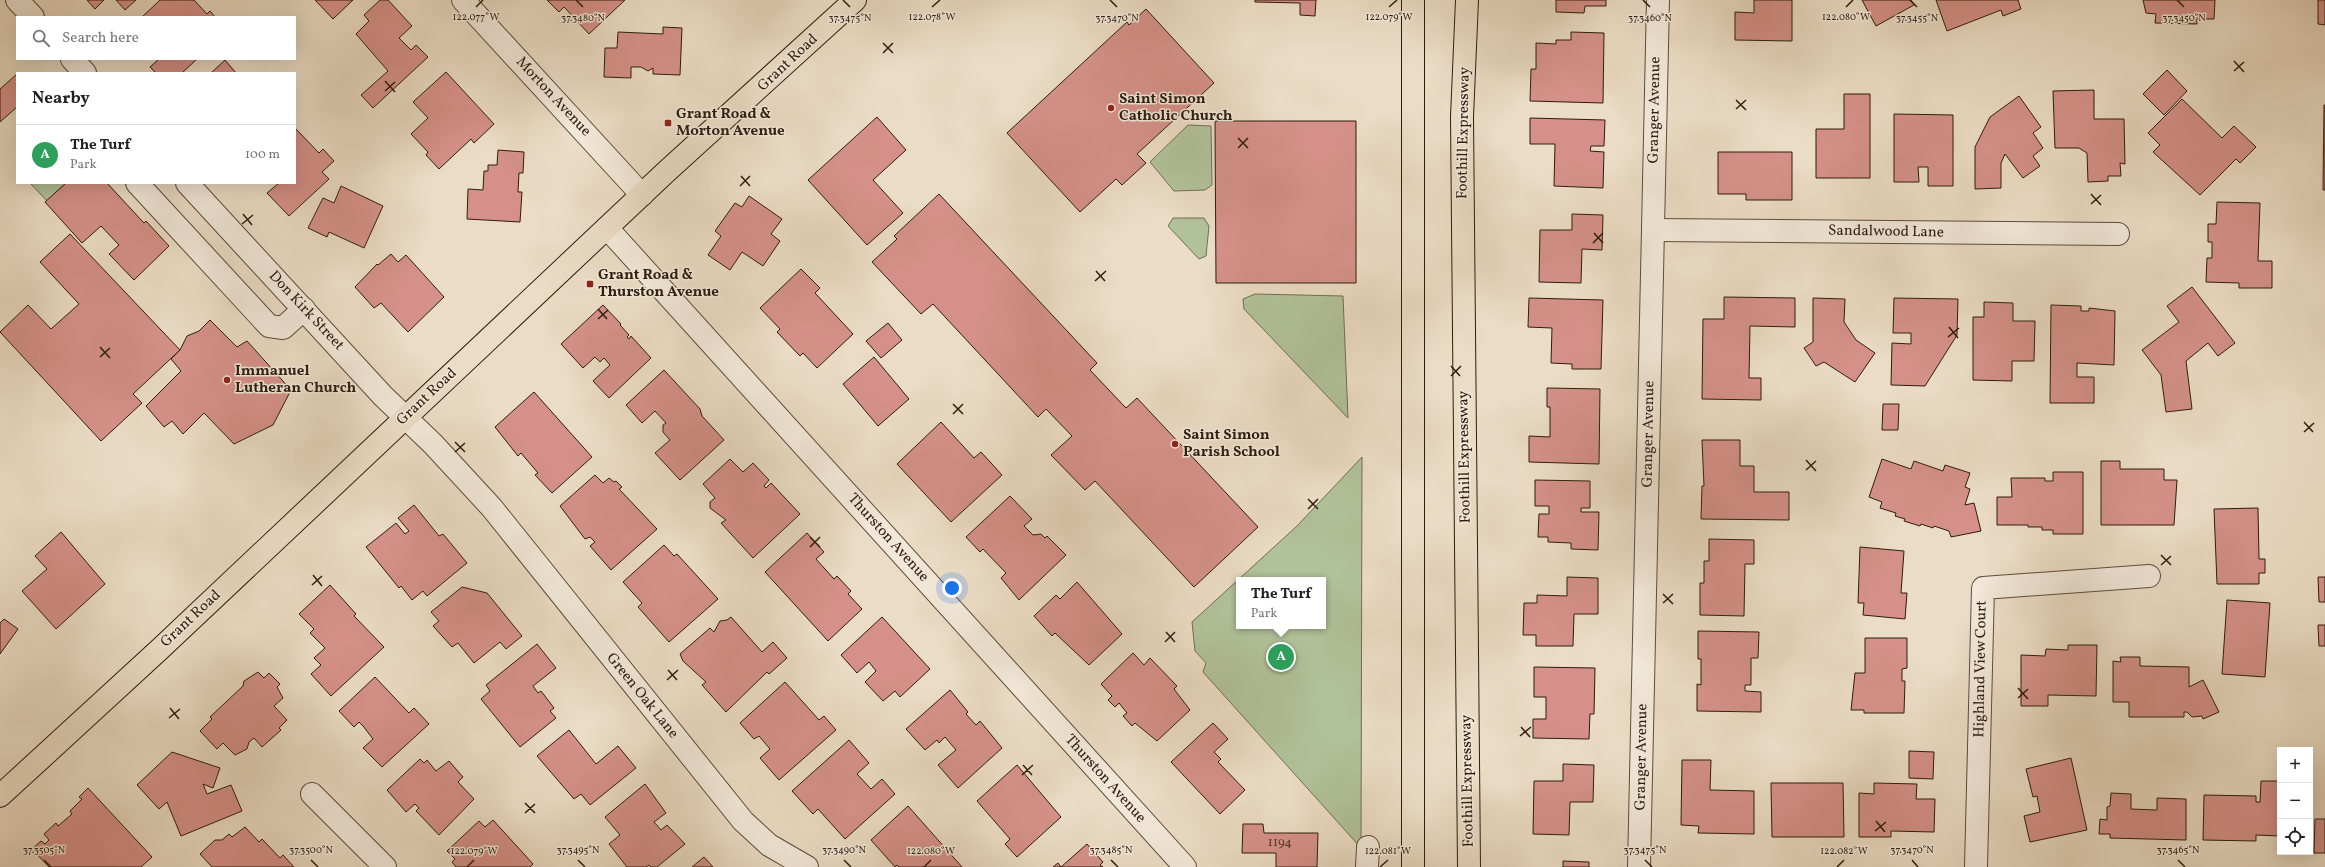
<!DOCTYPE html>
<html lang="en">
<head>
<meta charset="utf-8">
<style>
	:root { --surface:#fff; --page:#f2f2f2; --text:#222; --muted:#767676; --line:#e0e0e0; --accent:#b45309 }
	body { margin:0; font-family:Vollkorn,serif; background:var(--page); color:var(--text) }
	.controls { position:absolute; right:12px; bottom:12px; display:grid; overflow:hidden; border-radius:0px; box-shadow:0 4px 16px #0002 }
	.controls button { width:36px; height:36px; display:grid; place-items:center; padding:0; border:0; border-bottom:1px solid var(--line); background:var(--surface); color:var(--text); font:20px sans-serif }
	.you { position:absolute; left:952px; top:588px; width:14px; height:14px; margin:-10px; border:3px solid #fff; border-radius:50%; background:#1a73e8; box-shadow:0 0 0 6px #1a73e833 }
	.badge { display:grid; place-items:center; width:26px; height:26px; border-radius:50%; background:var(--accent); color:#fff; font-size:13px; font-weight:700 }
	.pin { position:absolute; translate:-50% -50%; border:2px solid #fff; box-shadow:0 1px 4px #0006 }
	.popup { position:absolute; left:1236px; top:577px; width:90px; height:52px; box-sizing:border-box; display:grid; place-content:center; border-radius:0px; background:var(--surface); filter:drop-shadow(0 1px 3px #0005); font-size:13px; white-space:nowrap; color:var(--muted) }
	.popup b { font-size:15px; color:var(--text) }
	.popup::after { content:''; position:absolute; left:50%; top:100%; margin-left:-8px; border:8px solid transparent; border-top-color:var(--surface) }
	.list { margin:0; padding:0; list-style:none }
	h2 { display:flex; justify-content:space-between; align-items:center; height:52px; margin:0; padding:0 16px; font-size:17px }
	h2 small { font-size:13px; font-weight:400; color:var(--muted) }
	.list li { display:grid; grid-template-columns:26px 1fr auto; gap:12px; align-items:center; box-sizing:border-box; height:60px; padding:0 16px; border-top:1px solid var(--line) }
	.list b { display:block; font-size:15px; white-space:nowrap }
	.list p { margin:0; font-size:13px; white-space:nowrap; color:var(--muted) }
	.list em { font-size:13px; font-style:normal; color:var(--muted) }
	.icon { flex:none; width:22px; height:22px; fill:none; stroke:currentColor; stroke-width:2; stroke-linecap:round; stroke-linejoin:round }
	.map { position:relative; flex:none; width:2325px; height:867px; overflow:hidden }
	.search { position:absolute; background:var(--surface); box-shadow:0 4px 16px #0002; left:16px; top:16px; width:280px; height:44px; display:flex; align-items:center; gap:10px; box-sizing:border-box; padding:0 14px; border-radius:0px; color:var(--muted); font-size:15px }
	.panel { position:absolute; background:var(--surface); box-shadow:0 4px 16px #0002; left:16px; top:72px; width:280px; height:112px; border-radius:0px }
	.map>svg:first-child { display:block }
</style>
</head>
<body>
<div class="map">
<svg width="2325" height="867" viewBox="0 0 2325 867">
	<rect width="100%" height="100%" fill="#ebdcc5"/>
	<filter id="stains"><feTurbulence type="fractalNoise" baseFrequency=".005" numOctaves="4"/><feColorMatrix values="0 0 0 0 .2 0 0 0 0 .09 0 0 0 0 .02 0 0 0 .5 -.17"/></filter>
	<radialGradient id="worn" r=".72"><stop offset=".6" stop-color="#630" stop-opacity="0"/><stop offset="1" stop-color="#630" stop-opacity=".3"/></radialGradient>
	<g fill="#b1c29a" stroke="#6f6f54" fill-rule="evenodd">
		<polygon points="1188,125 1211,126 1212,185 1205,190 1174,191 1150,162"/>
		<polygon points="33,183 66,183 47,201 31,184"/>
		<polygon points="1173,218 1204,218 1209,226 1206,256 1199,259 1168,226"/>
		<polygon points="1255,294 1343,296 1348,418 1244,309 1243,299"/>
		<path d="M1362,457L1361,848L1203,672L1206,663L1195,651L1192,622L1297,526ZM1239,580H1323V626H1239Z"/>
	</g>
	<g fill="#d59189" stroke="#2d1c0f">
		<polygon points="87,0 104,0 95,9"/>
		<polygon points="116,0 136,0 125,10"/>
		<polygon points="160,0 194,0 207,14 210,11 215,17 142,17"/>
		<polygon points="315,0 353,0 333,19"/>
		<polygon points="380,0 388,0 412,26 399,38 411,50 416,45 428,57 373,108 361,95 388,71 356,34 369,21 364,15"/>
		<polygon points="547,0 625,0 589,34 564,7 559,12"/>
		<polygon points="1255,0 1316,0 1315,16 1300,15 1300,3 1255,2"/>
		<polygon points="1556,0 1606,0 1606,6 1585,6 1584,13 1556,12"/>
		<polygon points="1754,0 1792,0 1792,41 1735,40 1735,12 1754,13"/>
		<polygon points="1862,0 1911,0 1914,5 1876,26"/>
		<polygon points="1936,0 2018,0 2021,9 2003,16 2001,10 1947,31"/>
		<polygon points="2143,0 2215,0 2214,19 2197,19 2197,24 2155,23 2156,14 2146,13"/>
		<polygon points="2318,0 2325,0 2325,25 2318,24"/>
		<polygon points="1146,9 1214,83 1137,154 1146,163 1122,185 1116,179 1080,212 1007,133 1127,22 1129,25"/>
		<polygon points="663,27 682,28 680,75 653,74 653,68 648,71 641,67 631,67 631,78 604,77 605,48 617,48 618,32 663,34"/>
		<polygon points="1571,32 1604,33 1603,103 1530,101 1531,69 1536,69 1536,43 1556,44 1556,40 1571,40"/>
		<polygon points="159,59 197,59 182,73 156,73 150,67"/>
		<polygon points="225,60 236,73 211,73"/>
		<polygon points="2167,70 2187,91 2164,115 2143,94"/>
		<polygon points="446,72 494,124 474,143 471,139 439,169 426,155 428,152 411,134 428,118 413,102"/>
		<polygon points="17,74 17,107 0,122 0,89"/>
		<polygon points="2094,90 2094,119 2124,119 2125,164 2120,163 2121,176 2108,176 2108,181 2088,182 2087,153 2079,148 2055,148 2053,91"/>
		<polygon points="1844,94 1870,94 1870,178 1816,178 1816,129 1844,129"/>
		<polygon points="2019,96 2041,127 2033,133 2043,148 2033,156 2040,166 2023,178 2005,154 2001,163 2001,188 1975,189 1975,147 1990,117"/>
		<polygon points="2182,99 2222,138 2234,126 2256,147 2240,163 2236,159 2200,195 2153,152 2160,145 2148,133"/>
		<polygon points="2324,105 2325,105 2325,190 2323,190"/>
		<polygon points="1894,114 1953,115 1953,186 1928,186 1928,167 1918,167 1919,182 1894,182"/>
		<polygon points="877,117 906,150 873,180 903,213 867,245 808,180"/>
		<polygon points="1530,118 1605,120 1604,146 1591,146 1590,151 1604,152 1603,188 1554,186 1555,144 1530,144"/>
		<polygon points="1215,121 1356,121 1356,283 1216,283"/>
		<polygon points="295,128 319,153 323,149 334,161 322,172 329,179 289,216 267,193 279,183 295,183"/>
		<polygon points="498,150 524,152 523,173 519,173 518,192 522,192 520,222 467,219 468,189 483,190 484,171 488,171 488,165 497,165"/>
		<polygon points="1718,152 1792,152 1792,200 1746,200 1746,194 1718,194"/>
		<polygon points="66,183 107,183 144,223 146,221 169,246 134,280 109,254 119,245 101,226 82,243 45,202"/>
		<polygon points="341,186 383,206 364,248 329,232 327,237 308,228 323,198 334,203"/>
		<polygon points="939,194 1097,363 1090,370 1126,408 1137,398 1258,527 1194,587 1095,481 1085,490 1051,455 1072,436 1046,409 1038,417 933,304 921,314 872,262 897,239 894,236"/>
		<polygon points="749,196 782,219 771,234 780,241 763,266 742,252 730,270 708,255 721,236 715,231 735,203 742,207"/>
		<polygon points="2217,202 2260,203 2258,261 2272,261 2272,288 2239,288 2239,283 2206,282 2207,258 2212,258 2212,242 2208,242 2208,224 2216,224"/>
		<polygon points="1572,214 1603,215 1602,250 1582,249 1581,283 1539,282 1540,230 1572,230"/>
		<polygon points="70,234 180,350 133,394 142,403 101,441 0,332 28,305 51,329 79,304 40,262"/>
		<polygon points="391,254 398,262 406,255 444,297 408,332 381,303 374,308 355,287 377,264 378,265"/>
		<polygon points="801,269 820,288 815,293 853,334 817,368 803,353 800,356 777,332 780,329 760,308"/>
		<polygon points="2192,287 2235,343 2218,356 2208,343 2186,361 2192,409 2166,412 2161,375 2142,350 2179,322 2167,306"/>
		<polygon points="1724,297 1795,298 1795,327 1750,326 1749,378 1761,378 1761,400 1702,399 1703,319 1724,319"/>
		<polygon points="1529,298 1603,300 1601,369 1572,369 1572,364 1551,363 1552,328 1528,327"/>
		<polygon points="1813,298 1845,299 1844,322 1856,340 1875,353 1855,382 1824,362 1816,366 1804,348 1813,342"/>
		<polygon points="1894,298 1958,299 1957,335 1925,386 1891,385 1892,343 1911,344 1911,333 1893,333"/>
		<polygon points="1984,302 2013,303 2013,321 2035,321 2034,361 2012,361 2012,381 1973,380 1973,317 1984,317"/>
		<polygon points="603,305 621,324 620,325 629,335 627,337 629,339 631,336 651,358 609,398 593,381 610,365 604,358 600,362 595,357 583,368 561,344"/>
		<polygon points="2051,305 2081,306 2081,311 2089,311 2089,308 2115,311 2114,365 2077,363 2077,377 2094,377 2094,403 2050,403"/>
		<polygon points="210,320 237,347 247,341 291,390 273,425 234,444 204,413 183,434 172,421 164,427 146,406 181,371 171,359 180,350 187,336 199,331"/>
		<polygon points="888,323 902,340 881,358 866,341"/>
		<polygon points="874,357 909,399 878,426 843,384"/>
		<polygon points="664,370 700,409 702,416 724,440 680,480 655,453 670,440 663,432 663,425 666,423 655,411 642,423 626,405"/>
		<polygon points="1547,388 1600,389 1599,464 1529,462 1529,436 1550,437 1550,407 1547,407"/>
		<polygon points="534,392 592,457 552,493 535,475 538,473 521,453 518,456 495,427"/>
		<polygon points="1883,404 1899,404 1898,430 1882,430"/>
		<polygon points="941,422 974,458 981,452 1002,475 951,522 897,464"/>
		<polygon points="1702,440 1740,440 1740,466 1754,466 1754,492 1789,492 1789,520 1701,519 1702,486 1704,486"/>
		<polygon points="730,459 743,472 753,463 769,480 764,486 766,488 771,483 800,514 753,558 721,523 726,520 710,508 710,502 715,498 703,484"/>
		<polygon points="1882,459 1911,469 1914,461 1943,471 1945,465 1970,473 1965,487 1970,489 1965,505 1974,503 1981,531 1951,537 1949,531 1934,526 1933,528 1921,524 1920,526 1904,521 1905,519 1895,516 1896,513 1880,508 1882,502 1869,497"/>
		<polygon points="2101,461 2120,461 2120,469 2164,469 2164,480 2177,480 2174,525 2101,525"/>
		<polygon points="2053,472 2083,472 2083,534 2053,534 2053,530 2042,530 2042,527 2028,527 2028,525 1997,525 1997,497 2012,497 2011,478 2045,478 2045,481 2053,481"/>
		<polygon points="595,475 603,483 609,478 614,482 616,481 622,487 619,489 657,529 611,570 590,546 595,542 590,537 585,539 560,506"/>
		<polygon points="1535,480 1590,481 1590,508 1581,508 1581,512 1599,512 1598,550 1571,549 1571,543 1548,542 1548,537 1538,537 1539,514 1549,514 1549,506 1535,506"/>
		<polygon points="1010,496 1032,519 1024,526 1033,535 1041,534 1045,538 1047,536 1066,555 1019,600 1001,578 1006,573 983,549 980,552 966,537"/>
		<polygon points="414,505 439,536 443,534 467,563 427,596 423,591 412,600 401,586 399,588 366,547 396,523 405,534 409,531 398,518"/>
		<polygon points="2258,508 2259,559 2265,559 2265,573 2259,573 2259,584 2217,584 2214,509"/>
		<polygon points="61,532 105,584 56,629 22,591 47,569 35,556"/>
		<polygon points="807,533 824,552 816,559 834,579 837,576 851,591 848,594 862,609 828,641 765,572"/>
		<polygon points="1709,539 1754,540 1754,564 1745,564 1744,616 1700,615 1700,583 1704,583 1704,561 1709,561"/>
		<polygon points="664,545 674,556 677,554 718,599 669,642 638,607 642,603 623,582"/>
		<polygon points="1860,547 1904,551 1901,593 1907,593 1905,619 1863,615 1864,603 1858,603"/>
		<polygon points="1567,577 1598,578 1598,614 1574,614 1573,646 1536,646 1536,635 1523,635 1524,603 1537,603 1537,595 1567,596"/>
		<polygon points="2318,577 2325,577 2325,602 2319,602"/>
		<polygon points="1077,582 1122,634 1089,665 1055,633 1052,636 1034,616 1056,595 1060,599"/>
		<polygon points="330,585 356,614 354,616 384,647 331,696 311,674 321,665 314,658 325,648 310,633 314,629 299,614"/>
		<polygon points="462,587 487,593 522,636 506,649 500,642 474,663 458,643 452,647 433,626 439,621 431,612"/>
		<polygon points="2227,600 2270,603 2265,677 2222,674"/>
		<polygon points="731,617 762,652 773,642 787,658 769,674 767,672 726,712 702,685 706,682 683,661 680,654 710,628 714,632 720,621 727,620"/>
		<polygon points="882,617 930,669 900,697 895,691 883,701 865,682 876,671 869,662 857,673 841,655"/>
		<polygon points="4,619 18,629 0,654 0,623"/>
		<polygon points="2318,625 2325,625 2325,646 2319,646"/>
		<polygon points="1698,631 1759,632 1758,658 1751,658 1751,685 1745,685 1745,691 1761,692 1761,712 1697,711 1697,684 1701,685 1701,659 1698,659"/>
		<polygon points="1865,638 1907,638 1907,668 1902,669 1902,681 1905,681 1904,713 1864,713 1864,710 1851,710 1855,673 1865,673"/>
		<polygon points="537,644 556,668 533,686 538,693 541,691 554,708 550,711 556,718 520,747 481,699 490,691 486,685"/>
		<polygon points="2068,645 2097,645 2096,696 2048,695 2048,706 2021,706 2021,655 2045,656 2046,649 2068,650"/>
		<polygon points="1133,653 1144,665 1150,658 1177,686 1174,689 1190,710 1157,741 1135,723 1132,726 1123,716 1127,713 1119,703 1115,707 1108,700 1112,696 1101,684"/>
		<polygon points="2120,657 2140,657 2140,666 2189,667 2189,687 2203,680 2219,712 2203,719 2202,716 2192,717 2187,712 2184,712 2184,717 2129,717 2129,702 2113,702 2113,661 2121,662"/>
		<polygon points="1534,667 1595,668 1594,714 1590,714 1589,739 1533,738 1533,719 1546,719 1546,697 1534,697"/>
		<polygon points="258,672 264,678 269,673 280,684 277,687 283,698 274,706 287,720 279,728 281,730 262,747 254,738 249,742 247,749 235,755 223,743 217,749 200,731 212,719 210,717 243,686 244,681"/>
		<polygon points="375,677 409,713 414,708 429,724 382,767 363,748 373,739 363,726 359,722 354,727 339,711"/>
		<polygon points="785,682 819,720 824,716 836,730 779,780 760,758 770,749 759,736 754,739 740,723"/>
		<polygon points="950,690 968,712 966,714 976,725 980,721 1002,748 958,788 938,765 956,750 945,737 939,743 937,740 925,750 906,729"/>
		<polygon points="1213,723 1228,739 1214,752 1221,759 1218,762 1245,790 1220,814 1171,762"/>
		<polygon points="569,730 596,764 618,746 636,768 590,805 581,794 574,799 537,756"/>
		<polygon points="849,740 869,763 857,774 871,789 882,779 895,794 845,839 818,809 813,814 792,791"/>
		<polygon points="1909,751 1934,752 1933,779 1909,778"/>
		<polygon points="172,752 220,768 213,788 203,784 207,794 231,785 242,811 181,836 167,802 159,809 137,785"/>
		<polygon points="2071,758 2087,830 2030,842 2024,816 2040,812 2037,796 2033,797 2026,769"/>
		<polygon points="420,759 424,763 427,760 436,771 449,761 463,777 458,782 474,799 439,835 416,811 419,808 415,804 406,812 387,790"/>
		<polygon points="1682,760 1711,760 1710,790 1754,791 1754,834 1698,833 1699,826 1681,825"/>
		<polygon points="1563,764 1594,765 1593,802 1570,802 1569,835 1533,834 1534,781 1563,781"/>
		<polygon points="1017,765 1061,817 1017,857 1005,844 1010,839 977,801"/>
		<polygon points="2261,781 2280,781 2280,836 2256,835 2256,841 2203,840 2204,795 2256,796 2256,802 2260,802"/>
		<polygon points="1771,783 1843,783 1844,837 1772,837"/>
		<polygon points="1874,783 1917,784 1916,799 1935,799 1934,832 1891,831 1891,837 1859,837 1859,793 1874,794"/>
		<polygon points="645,784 666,813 654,822 661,830 667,825 685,844 657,867 651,867 649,865 646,867 627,867 609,844 620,835 605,817"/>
		<polygon points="88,788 152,857 141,867 49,867 32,849 41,841 45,844 49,840 44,834 56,823 58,826 72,814 70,811 82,799 79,797"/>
		<polygon points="2111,793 2131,794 2131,809 2157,810 2157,798 2186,799 2186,840 2110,838 2110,834 2099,834 2100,819 2107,820 2107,807 2110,806"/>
		<polygon points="908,806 962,867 899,867 897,865 895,867 871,840"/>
		<polygon points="2315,819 2325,819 2325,853 2314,853"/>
		<polygon points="493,820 533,864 530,867 456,867 452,862 455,859 447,851 479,821 485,827"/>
		<polygon points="1243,824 1263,824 1264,833 1318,833 1317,867 1276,867 1276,853 1242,853"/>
		<polygon points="245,827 259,842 262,839 280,858 283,855 294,867 212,867 200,854 215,840 222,840 229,834 232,837"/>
		<polygon points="1087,844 1103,862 1100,865 1103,867 1053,867 1058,863 1061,867"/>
		<polygon points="704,857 713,867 692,867"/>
		<polygon points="1563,861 1589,862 1589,867 1563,867"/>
	</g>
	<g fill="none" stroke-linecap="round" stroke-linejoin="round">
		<g stroke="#5c4c3c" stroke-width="24">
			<g id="minor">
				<polyline points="17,0 33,17"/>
				<polyline points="463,0 642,195"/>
				<polyline points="72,59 85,73"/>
				<polyline points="137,183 269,326 283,328 304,309"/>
				<polyline points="187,183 383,396 433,444 492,508 743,821 769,845 807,867"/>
				<polyline points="607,228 1185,867"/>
				<polyline points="1653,230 2118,234"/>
				<polyline points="312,794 385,867"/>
				<polyline points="1367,867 1368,847"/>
				<polyline points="1639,867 1658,0"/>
				<polyline points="1976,867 1983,588 2149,576"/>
			</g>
		</g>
		<g stroke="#2d1c0f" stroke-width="24">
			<polyline id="major" points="0,796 160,649 667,171 855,0"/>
		</g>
		<g stroke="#2d1c0f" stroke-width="24">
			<g id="highway">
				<polyline points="1413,0 1413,867"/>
				<polyline points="1467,0 1462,117 1469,867"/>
			</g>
		</g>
		<use href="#minor" stroke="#f2e8d9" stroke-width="22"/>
		<use href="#major" stroke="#ebdcc5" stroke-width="22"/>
		<use href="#highway" stroke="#ebdcc5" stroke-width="22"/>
	</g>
	<path fill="none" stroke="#2d1c0f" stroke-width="1.5" d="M576,0L583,7M843,0L850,7M1110,0L1117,7M1643,0L1650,7M1910,0L1917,7M2177,0L2184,7M476,7L483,0M932,7L940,0M1389,7L1397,0M1846,7L1853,0M883,43L893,53M883,53L893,43M2234,61L2244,72M2234,71L2244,62M385,81L395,92M385,91L395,82M1736,100L1746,110M1736,109L1746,100M1238,138L1248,148M1238,148L1248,138M741,176L750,186M740,186L750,176M2091,194L2101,205M2091,204L2101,195M243,214L252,225M242,224L253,215M1594,233L1603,243M1593,243L1603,233M1096,271L1105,281M1095,281L1106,271M598,309L607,319M598,319L608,310M1949,327L1958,338M1948,337L1959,328M100,347L110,358M100,357L110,348M1451,366L1460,376M1451,376L1461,366M953,404L963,414M953,414L963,404M2304,422L2313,432M2304,432L2314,423M455,442L465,452M455,452L465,443M1806,460L1816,471M1806,470L1816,461M1308,499L1318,509M1308,509L1318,499M810,537L820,547M810,547L820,537M2161,555L2171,565M2161,565L2171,556M313,575L322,586M312,585L322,576M1663,594L1673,604M1663,603L1673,594M1166,632L1175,642M1165,642L1175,632M668,670L677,680M667,680L678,670M2018,688L2028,699M2018,698L2028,689M170,708L179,719M169,718L180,709M1521,727L1530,737M1520,736L1531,727M1023,765L1032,775M1022,775L1033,765M525,803L535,813M525,813L535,804M1876,821L1885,832M1875,831L1886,822M44,860L51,867M311,860L318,867M578,860L585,867M844,860L851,867M1111,860L1118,867M1645,860L1652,867M1912,860L1918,867M2178,860L2185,867M467,867L474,860M924,867L931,860M1380,867L1388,860M1837,867L1844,860"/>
	<g fill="#8f2418" stroke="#f2e8d9" stroke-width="1.5">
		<circle cx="1111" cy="108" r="4"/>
		<rect x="664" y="119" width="8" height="8" rx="2"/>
		<rect x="586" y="280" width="8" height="8" rx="2"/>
		<circle cx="227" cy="380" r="4"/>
		<circle cx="1175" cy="444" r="4"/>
	</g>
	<g text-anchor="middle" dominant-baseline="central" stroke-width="3" stroke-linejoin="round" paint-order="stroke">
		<g font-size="13" fill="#57392e">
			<text x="1280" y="843">1194</text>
		</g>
		<g font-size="15" fill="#2d1c0f" stroke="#f2e8d9">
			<text transform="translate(788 63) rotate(-43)">Grant Road</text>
			<text transform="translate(553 97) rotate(47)">Morton Avenue</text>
			<text transform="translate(1655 110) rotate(-89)">Granger Avenue</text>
			<text transform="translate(1464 133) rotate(-89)">Foothill Expressway</text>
			<text transform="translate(1886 232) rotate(1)">Sandalwood Lane</text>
			<text transform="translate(306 311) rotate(47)">Don Kirk Street</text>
			<text transform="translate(427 397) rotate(-43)">Grant Road</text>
			<text transform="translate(1649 434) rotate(-89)">Granger Avenue</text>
			<text transform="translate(1465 457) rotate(-91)">Foothill Expressway</text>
			<text transform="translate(888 538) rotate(48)">Thurston Avenue</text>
			<text transform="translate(191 619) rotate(-43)">Grant Road</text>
			<text transform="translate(1981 669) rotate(-89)">Highland View Court</text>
			<text transform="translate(642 696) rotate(51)">Green Oak Lane</text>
			<text transform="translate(1642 757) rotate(-89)">Granger Avenue</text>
			<text transform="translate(1105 779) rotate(48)">Thurston Avenue</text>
			<text transform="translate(1468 781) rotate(-91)">Foothill Expressway</text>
		</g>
		<g font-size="15" font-weight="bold" fill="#2d1c0f" stroke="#f2e8d9" text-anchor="start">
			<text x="1119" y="99">Saint Simon<tspan x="1119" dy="17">Catholic Church</tspan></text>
			<text x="676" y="114">Grant Road &amp;<tspan x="676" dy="17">Morton Avenue</tspan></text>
			<text x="598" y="275">Grant Road &amp;<tspan x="598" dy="17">Thurston Avenue</tspan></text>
			<text x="235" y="371">Immanuel<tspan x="235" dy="17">Lutheran Church</tspan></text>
			<text x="1183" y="435">Saint Simon<tspan x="1183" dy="17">Parish School</tspan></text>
		</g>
	</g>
	<g font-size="10" text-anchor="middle" fill="#2d1c0f" stroke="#f2e8d9" stroke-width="3" stroke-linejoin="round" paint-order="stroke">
		<text x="476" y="20">122.077°W</text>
		<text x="932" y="20">122.078°W</text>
		<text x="1389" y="20">122.079°W</text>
		<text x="1846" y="20">122.080°W</text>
		<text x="1650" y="21">37.3460°N</text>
		<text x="1917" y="21">37.3455°N</text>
		<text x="2184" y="21">37.3450°N</text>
		<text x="583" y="21">37.3480°N</text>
		<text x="850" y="21">37.3475°N</text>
		<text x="1117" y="21">37.3470°N</text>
		<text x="44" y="853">37.3505°N</text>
		<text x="311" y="853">37.3500°N</text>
		<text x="578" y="853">37.3495°N</text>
		<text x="844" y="853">37.3490°N</text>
		<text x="1111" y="853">37.3485°N</text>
		<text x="1645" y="853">37.3475°N</text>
		<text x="1912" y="853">37.3470°N</text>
		<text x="2178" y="853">37.3465°N</text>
		<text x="474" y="854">122.079°W</text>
		<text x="931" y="854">122.080°W</text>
		<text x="1388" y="854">122.081°W</text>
		<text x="1844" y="854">122.082°W</text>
	</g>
	<rect width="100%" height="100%" filter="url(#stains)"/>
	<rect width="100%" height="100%" fill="url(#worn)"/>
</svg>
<div class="controls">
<button>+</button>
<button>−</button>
<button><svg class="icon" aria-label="locate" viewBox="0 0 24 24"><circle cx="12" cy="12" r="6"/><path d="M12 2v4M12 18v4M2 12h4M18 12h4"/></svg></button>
</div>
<div class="you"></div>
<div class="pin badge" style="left:1281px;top:657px;background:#2e9e5b">A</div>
<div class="popup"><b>The Turf</b>Park</div>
<div class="search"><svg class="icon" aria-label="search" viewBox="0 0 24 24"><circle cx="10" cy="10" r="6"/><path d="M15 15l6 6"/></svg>Search here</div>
<section class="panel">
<h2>Nearby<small></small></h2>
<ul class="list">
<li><span class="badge" style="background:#2e9e5b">A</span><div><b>The Turf</b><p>Park</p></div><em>100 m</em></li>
</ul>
</section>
</div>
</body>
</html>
